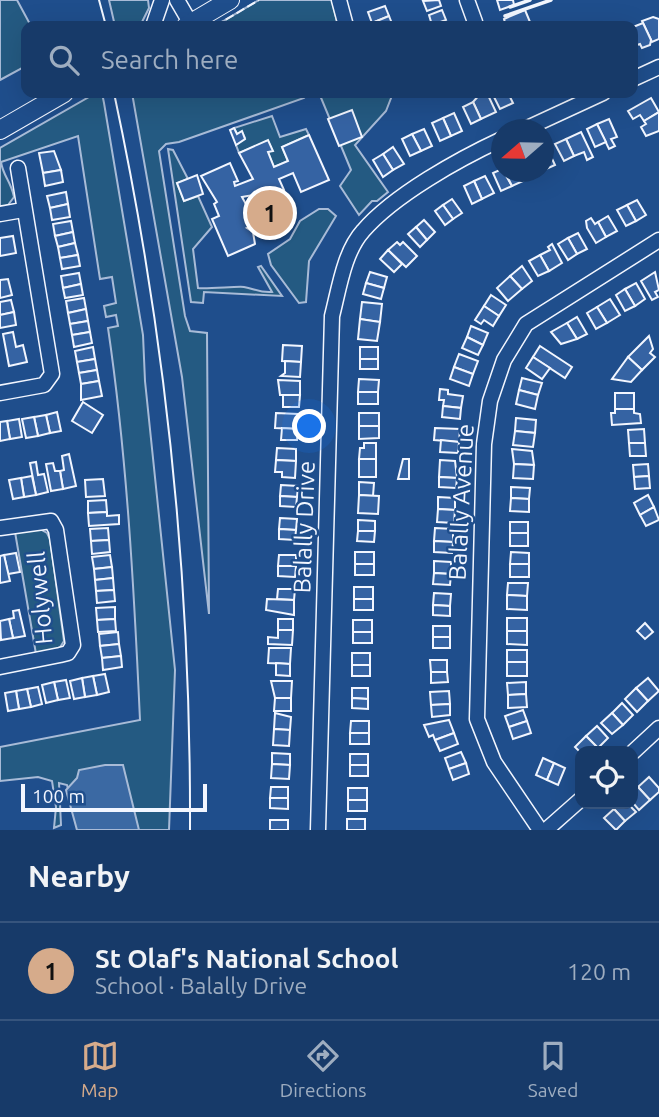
<!DOCTYPE html>
<html lang="en">
<head>
<meta charset="utf-8">
<style>
	:root { --surface:#173a69; --page:#244571; --text:#f1f3f6; --muted:#9eadc0; --line:#36547d; --accent:#d6ab8b }
	body { margin:0; font-family:Ubuntu,sans-serif; background:var(--page); color:var(--text) }
	.controls { position:absolute; right:21px; bottom:21px; display:grid; overflow:hidden; border-radius:14px; box-shadow:0 7px 28px #0002 }
	.controls button { width:63px; height:63px; display:grid; place-items:center; padding:0; border:0; border-bottom:2px solid var(--line); background:var(--surface); color:var(--text); font:35px sans-serif }
	.compass { position:absolute; left:491px; top:119px; width:63px; height:63px; border-radius:50%; background:var(--surface); box-shadow:0 7px 28px #0002; rotate:250deg }
	.scale { position:absolute; left:21px; bottom:18px; width:186px; box-sizing:border-box; padding-left:7px; border:4px solid #f2f6ff; border-top:0; font-size:19px; line-height:24px; white-space:nowrap; color:#f2f6ff; -webkit-text-stroke:5px #1f4e8c; paint-order:stroke }
	.you { position:absolute; left:310px; top:427px; width:24px; height:24px; margin:-18px; border:5px solid #fff; border-radius:50%; background:#1a73e8; box-shadow:0 0 0 10px #1a73e833 }
	.badge { display:grid; place-items:center; width:46px; height:46px; border-radius:50%; background:var(--accent); color:#111; font-size:23px; font-weight:700 }
	.pin { position:absolute; translate:-50% -50%; border:4px solid #fff; box-shadow:0 2px 7px #0006 }
	.list { margin:0; padding:0; list-style:none }
	h2 { display:flex; justify-content:space-between; align-items:center; height:91px; margin:0; padding:0 28px; font-size:30px }
	h2 small { font-size:23px; font-weight:400; color:var(--muted) }
	.list li { display:grid; grid-template-columns:46px 1fr auto; gap:21px; align-items:center; box-sizing:border-box; height:98px; padding:0 28px; border-top:2px solid var(--line) }
	.list b { display:block; font-size:26px; white-space:nowrap }
	.list p { margin:0; font-size:23px; white-space:nowrap; color:var(--muted) }
	.list em { font-size:23px; font-style:normal; color:var(--muted) }
	.icon { flex:none; width:38px; height:38px; fill:none; stroke:currentColor; stroke-width:2; stroke-linecap:round; stroke-linejoin:round }
	.map { position:relative; flex:none; width:659px; height:830px; overflow:hidden }
	.search { position:absolute; background:var(--surface); box-shadow:0 7px 28px #0002; left:21px; right:21px; top:21px; height:77px; display:flex; align-items:center; gap:18px; box-sizing:border-box; padding:0 24px; border-radius:14px; color:var(--muted); font-size:26px }
	.sheet { height:189px; background:var(--surface) }
	nav { display:flex; justify-content:space-around; align-items:center; box-sizing:border-box; height:98px; border-top:2px solid var(--line); background:var(--surface); font-size:19px; color:var(--muted) }
	nav a { display:grid; justify-items:center; gap:4px }
	nav .on { color:var(--accent) }
	.map>svg:first-child { display:block }
</style>
</head>
<body>
<div class="map">
<svg width="659" height="830" viewBox="0 0 659 830">
	<rect width="100%" height="100%" fill="#1f4e8c"/>
	<g fill="#245a82" stroke="#a8bbd7" stroke-width="2">
		<polygon points="0,0 17,0 31,26 26,26 26,66 0,80"/>
		<polygon points="109,0 148,0 149,8 140,26 115,26"/>
		<polygon points="259,0 332,0 338,26 215,26"/>
		<path d="M96,93H102L104,103L143,335L145,381L175,670L169,830H124L70,797L67,785L59,783L61,825L54,828L56,807L52,781L38,777L0,781V747L140,720C134,589 127,457 108,328L118,326L116,315L106,317L104,306L116,303L112,277L100,279L78,136L1,162C3,176 11,181 14,197L8,205L0,208V148Z"/>
		<polygon points="132,93 309,93 304,98 179,142 166,144 159,151 185,316 190,331 207,333 209,614 182,377"/>
		<polygon points="319,93 393,93 386,111 355,145 388,192 377,201 372,201 359,215 340,186 351,170"/>
		<polygon points="272,116 280,137 306,129 309,135 282,147 288,161 274,167 268,152 272,150 268,141 239,153 236,145 245,138 242,132 237,134 234,128"/>
		<path d="M168,149L173,150L188,179L177,183L184,201L198,196L212,227L193,249L198,288C208,289 239,286 244,287C255,289 260,293 272,292L258,267L261,266L282,296L204,292L203,303L191,302Z"/>
		<polygon points="319,209 328,209 336,216 309,261 306,302 299,303 271,265 268,254 290,239 300,221"/>
		<polygon points="38,528 47,533 50,539 64,641 59,649 36,654 15,532"/>
	</g>
	<polygon fill="#3b69a3" stroke="#a8bbd7" stroke-width="2" points="105,765 123,765 139,830 77,830 66,790 77,778 79,770"/>
	<g fill="#3563a3" stroke="#f2f6ff" stroke-width="2">
		<polygon points="439,0 441,6 427,11 423,1"/>
		<polygon points="497,0 513,0 514,5 500,10"/>
		<polygon points="385,6 389,16 372,23 368,12"/>
		<polygon points="442,10 446,20 432,25 429,15"/>
		<polygon points="525,10 530,22 506,26 504,19"/>
		<polygon points="389,16 393,26 374,26 372,23"/>
		<polygon points="653,17 659,19 659,39 652,42 642,21"/>
		<polygon points="643,23 651,40 650,45 642,48 640,44 634,46 633,27"/>
		<polygon points="481,93 487,93 496,112 481,119 473,102"/>
		<polygon points="492,93 508,93 513,103 500,109"/>
		<polygon points="651,98 659,112 644,121 640,115 633,119 628,111"/>
		<polygon points="473,102 481,119 471,124 463,107"/>
		<polygon points="352,110 362,137 339,146 328,119"/>
		<polygon points="659,112 659,131 646,136 641,127 646,124 644,121"/>
		<polygon points="454,113 462,131 451,136 443,118"/>
		<polygon points="443,118 451,136 440,141 432,123"/>
		<polygon points="609,119 617,137 611,139 615,146 609,149 597,124"/>
		<polygon points="597,124 606,142 595,147 587,129"/>
		<polygon points="234,128 237,134 242,131 245,139 236,145 230,130"/>
		<polygon points="424,129 432,146 421,151 412,134"/>
		<polygon points="581,132 593,157 587,160 584,152 574,156 566,139"/>
		<polygon points="412,134 421,151 410,156 402,139"/>
		<polygon points="309,135 329,180 301,192 293,173 279,179 284,190 262,200 259,194 242,197 257,224 247,228 253,232 255,244 228,256 212,219 219,216 214,204 217,202 201,176 230,163 238,181 234,182 235,186 253,179 239,153 268,140 273,151 268,152 274,167 288,161 282,147"/>
		<polygon points="566,139 574,156 564,161 555,144"/>
		<polygon points="393,147 404,164 393,170 383,154"/>
		<polygon points="547,148 555,165 544,170 544,149"/>
		<polygon points="54,151 61,170 43,173 39,153"/>
		<polygon points="383,154 393,170 383,177 373,160"/>
		<polygon points="502,169 512,186 501,191 493,173"/>
		<polygon points="61,170 63,182 45,186 43,173"/>
		<polygon points="505,172 519,172 523,181 512,186"/>
		<polygon points="197,175 203,194 184,201 177,183"/>
		<polygon points="485,176 494,193 482,199 474,181"/>
		<polygon points="474,181 482,199 472,204 464,186"/>
		<polygon points="66,192 68,204 50,208 47,196"/>
		<polygon points="452,199 462,213 453,219 443,205"/>
		<polygon points="637,200 646,215 636,221 627,205"/>
		<polygon points="68,204 70,217 52,220 50,208"/>
		<polygon points="443,205 453,219 445,225 435,211"/>
		<polygon points="627,205 636,221 626,226 617,210"/>
		<polygon points="608,216 617,231 606,237 598,222"/>
		<polygon points="591,218 595,224 598,222 606,237 596,243 587,228 586,221"/>
		<polygon points="424,220 435,232 427,240 416,227"/>
		<polygon points="71,221 73,232 55,236 53,224"/>
		<polygon points="416,227 427,240 420,247 408,234"/>
		<polygon points="73,232 75,243 58,247 55,236"/>
		<polygon points="578,233 587,249 577,254 568,238"/>
		<polygon points="13,236 16,253 0,256 0,238"/>
		<polygon points="568,238 577,254 568,260 558,244"/>
		<polygon points="397,242 400,245 403,242 417,256 406,267 388,250"/>
		<polygon points="75,243 78,255 60,258 58,247"/>
		<polygon points="552,244 562,263 549,271 540,255 550,250 548,247"/>
		<polygon points="388,250 402,264 394,272 380,259"/>
		<polygon points="78,255 80,266 62,269 60,258"/>
		<polygon points="540,255 549,271 538,276 529,261"/>
		<polygon points="522,266 532,281 522,289 510,276"/>
		<polygon points="370,272 387,277 384,288 366,283"/>
		<polygon points="655,272 659,290 655,292 658,297 652,300 641,281"/>
		<polygon points="79,273 81,284 63,288 61,276"/>
		<polygon points="510,276 522,289 508,301 497,288"/>
		<polygon points="8,279 12,295 0,298 0,280"/>
		<polygon points="366,283 384,288 381,299 363,294"/>
		<polygon points="636,283 645,299 635,306 625,289"/>
		<polygon points="81,284 83,295 65,298 63,288"/>
		<polygon points="625,289 635,306 625,311 616,295"/>
		<polygon points="491,295 506,305 499,316 484,306"/>
		<polygon points="84,298 86,309 68,313 66,301"/>
		<polygon points="610,299 620,315 607,323 597,307"/>
		<polygon points="11,300 14,312 0,315 0,302"/>
		<polygon points="362,302 382,304 380,322 360,319"/>
		<polygon points="484,306 499,316 493,326 484,320 481,324 475,320"/>
		<polygon points="597,307 607,323 596,329 587,313"/>
		<polygon points="86,309 88,321 70,324 68,313"/>
		<polygon points="14,312 16,325 0,328 0,315"/>
		<polygon points="577,317 587,334 577,339 567,323"/>
		<polygon points="360,319 380,322 377,341 358,339"/>
		<polygon points="88,321 90,332 72,335 70,324"/>
		<polygon points="567,323 577,339 561,344 551,332"/>
		<polygon points="471,326 488,333 483,345 467,337"/>
		<polygon points="13,332 16,347 23,345 27,362 9,366 3,334"/>
		<polygon points="90,332 92,343 74,347 72,335"/>
		<polygon points="649,336 653,349 650,353 655,357 642,370 628,357"/>
		<polygon points="467,337 483,345 478,355 462,348"/>
		<polygon points="283,345 302,346 301,362 282,361"/>
		<polygon points="540,346 572,367 565,378 533,357"/>
		<polygon points="93,347 95,359 77,362 75,351"/>
		<rect x="360" y="347" width="18" height="12"/>
		<polygon points="459,354 478,361 473,374 454,367"/>
		<polygon points="533,357 550,368 542,379 526,368"/>
		<polygon points="628,357 642,370 631,382 612,379"/>
		<polygon points="95,359 97,370 79,373 77,362"/>
		<rect x="360" y="359" width="18" height="10"/>
		<polygon points="285,361 301,362 300,377 281,376 285,373"/>
		<polygon points="454,367 473,374 469,386 450,379"/>
		<polygon points="97,370 99,381 81,384 79,373"/>
		<polygon points="522,378 542,383 538,395 519,390"/>
		<polygon points="359,379 379,380 378,392 358,392"/>
		<polygon points="278,380 300,381 300,395 280,395"/>
		<polygon points="99,381 102,396 81,400 81,384"/>
		<polygon points="440,389 448,390 448,394 463,396 461,408 443,406 444,400 439,400"/>
		<polygon points="519,390 538,395 535,409 516,404"/>
		<rect x="358" y="392" width="20" height="12"/>
		<rect x="615" y="393" width="19" height="16"/>
		<polygon points="283,395 300,395 299,407 283,407"/>
		<polygon points="83,402 103,415 92,433 72,421"/>
		<polygon points="443,406 461,408 460,419 442,417"/>
		<polygon points="615,409 634,409 634,413 640,414 641,423 612,425 611,413 615,413"/>
		<polygon points="57,412 61,431 50,433 46,415"/>
		<polygon points="276,413 298,414 298,429 275,428"/>
		<rect x="359" y="413" width="20" height="13"/>
		<polygon points="46,415 50,433 38,436 34,417"/>
		<polygon points="34,417 38,436 26,438 22,419"/>
		<polygon points="516,418 536,420 535,433 515,431"/>
		<polygon points="19,419 22,437 10,439 7,421"/>
		<polygon points="7,421 10,439 0,441 0,422"/>
		<polygon points="359,426 379,426 379,438 359,439"/>
		<polygon points="282,428 298,429 297,440 281,440"/>
		<polygon points="435,428 460,429 459,442 434,440"/>
		<polygon points="644,429 645,443 629,443 628,430"/>
		<polygon points="515,431 535,433 533,447 513,445"/>
		<polygon points="441,440 459,442 458,453 440,452"/>
		<polygon points="364,443 376,443 376,459 359,459 360,448 364,448"/>
		<polygon points="629,443 645,443 646,456 630,456"/>
		<polygon points="277,448 296,449 296,461 276,460"/>
		<polygon points="512,449 532,451 534,465 514,464"/>
		<polygon points="69,454 76,486 63,489 60,471 64,470 62,456"/>
		<rect x="359" y="459" width="17" height="18"/>
		<polygon points="403,459 409,459 409,479 398,479"/>
		<polygon points="276,460 296,461 295,478 282,477 282,472 275,472"/>
		<polygon points="440,460 455,461 457,478 439,477"/>
		<polygon points="36,462 38,475 44,474 48,492 36,495 30,463"/>
		<polygon points="53,463 55,471 60,471 63,489 51,491 46,464"/>
		<polygon points="514,464 534,465 533,479 513,478"/>
		<polygon points="648,464 649,476 634,477 633,465"/>
		<polygon points="32,476 36,495 24,497 21,478"/>
		<polygon points="649,476 650,488 635,489 634,477"/>
		<polygon points="439,477 457,478 456,488 439,487"/>
		<polygon points="21,478 24,497 13,499 9,480"/>
		<polygon points="103,479 105,496 86,497 85,480"/>
		<polygon points="359,482 374,483 373,496 359,495"/>
		<polygon points="281,485 298,486 297,497 280,496"/>
		<polygon points="511,487 530,488 529,499 511,498"/>
		<polygon points="359,495 379,496 378,514 358,513"/>
		<polygon points="648,495 654,507 640,515 634,503"/>
		<polygon points="280,496 297,497 296,507 280,506"/>
		<polygon points="438,497 455,498 455,510 438,509"/>
		<polygon points="511,498 529,499 529,512 510,511"/>
		<polygon points="106,500 107,512 88,513 88,501"/>
		<polygon points="654,507 659,520 646,526 640,515"/>
		<polygon points="438,509 455,510 454,523 437,522"/>
		<polygon points="107,512 107,516 119,515 119,524 89,526 88,513"/>
		<polygon points="280,518 297,519 296,530 279,529"/>
		<polygon points="358,520 375,521 375,531 358,531"/>
		<rect x="510" y="522" width="18" height="11"/>
		<polygon points="108,528 109,540 91,541 90,529"/>
		<polygon points="435,528 453,529 453,542 434,541"/>
		<polygon points="279,529 296,530 295,540 279,539"/>
		<polygon points="358,531 375,531 374,542 357,541"/>
		<rect x="510" y="533" width="18" height="13"/>
		<polygon points="109,540 110,552 92,554 91,541"/>
		<polygon points="434,541 453,542 452,553 434,552"/>
		<rect x="355" y="552" width="19" height="12"/>
		<polygon points="511,552 529,553 529,564 510,564"/>
		<polygon points="16,553 20,572 8,574 4,555"/>
		<polygon points="4,555 10,581 0,583 0,556"/>
		<polygon points="110,555 112,567 94,569 92,557"/>
		<polygon points="279,555 296,555 296,566 278,566"/>
		<polygon points="434,561 451,562 451,574 434,573"/>
		<rect x="355" y="564" width="19" height="11"/>
		<rect x="510" y="564" width="19" height="13"/>
		<polygon points="278,566 296,566 295,577 278,576"/>
		<polygon points="112,567 113,578 95,580 94,569"/>
		<polygon points="434,573 451,574 450,585 433,584"/>
		<polygon points="113,578 114,590 96,591 95,580"/>
		<polygon points="508,583 528,583 527,596 507,595"/>
		<rect x="354" y="587" width="19" height="12"/>
		<polygon points="278,589 295,589 294,600 277,599"/>
		<polygon points="114,590 115,601 97,603 96,591"/>
		<polygon points="434,593 451,594 450,606 433,605"/>
		<polygon points="507,595 527,596 527,610 507,609"/>
		<polygon points="267,599 294,600 294,615 266,610"/>
		<rect x="354" y="599" width="19" height="11"/>
		<polygon points="433,605 450,606 450,616 433,615"/>
		<polygon points="115,607 115,619 97,620 96,608"/>
		<polygon points="19,610 25,636 13,638 9,619 14,618 13,611"/>
		<rect x="507" y="618" width="20" height="13"/>
		<polygon points="9,619 13,638 1,640 0,621"/>
		<polygon points="115,619 116,631 98,632 97,620"/>
		<rect x="278" y="619" width="15" height="11"/>
		<rect x="353" y="620" width="19" height="12"/>
		<polygon points="645,623 653,632 645,639 637,631"/>
		<rect x="433" y="626" width="17" height="11"/>
		<polygon points="278,630 293,630 292,645 268,644 268,637 278,638"/>
		<polygon points="507,631 527,631 527,645 507,644"/>
		<polygon points="118,632 119,644 100,646 99,634"/>
		<rect x="353" y="632" width="19" height="11"/>
		<rect x="433" y="637" width="17" height="11"/>
		<polygon points="119,644 121,656 102,658 100,646"/>
		<polygon points="269,648 291,648 290,664 268,663"/>
		<rect x="507" y="650" width="20" height="12"/>
		<rect x="352" y="653" width="18" height="12"/>
		<polygon points="121,656 122,667 103,670 102,658"/>
		<polygon points="430,660 447,660 447,672 431,672"/>
		<rect x="507" y="662" width="20" height="14"/>
		<polygon points="276,663 290,664 290,676 276,675"/>
		<rect x="352" y="665" width="18" height="11"/>
		<polygon points="431,672 447,672 448,682 431,683"/>
		<polygon points="105,674 109,692 97,695 93,676"/>
		<polygon points="93,676 97,695 85,697 82,678"/>
		<polygon points="82,678 85,697 74,699 70,681"/>
		<polygon points="648,678 659,691 648,701 636,688"/>
		<polygon points="66,680 70,698 58,700 54,682"/>
		<polygon points="271,681 292,681 291,698 275,698"/>
		<polygon points="54,682 58,700 46,703 42,685"/>
		<polygon points="526,682 526,694 508,695 507,683"/>
		<polygon points="38,687 42,704 31,707 27,689"/>
		<polygon points="352,688 368,688 368,699 352,698"/>
		<polygon points="636,688 648,701 637,712 625,699"/>
		<polygon points="27,689 31,707 19,709 16,691"/>
		<polygon points="16,691 19,709 8,711 5,693"/>
		<polygon points="449,691 450,704 431,705 430,692"/>
		<polygon points="526,694 527,707 508,708 508,695"/>
		<polygon points="275,698 291,698 291,711 274,711"/>
		<polygon points="352,698 368,699 368,709 352,708"/>
		<polygon points="622,703 633,715 623,725 612,713"/>
		<polygon points="450,704 450,715 432,717 431,705"/>
		<polygon points="523,710 527,721 509,727 505,716"/>
		<polygon points="275,713 291,717 290,730 274,729"/>
		<polygon points="612,713 623,725 612,734 601,723"/>
		<polygon points="449,720 454,733 435,740 433,735 429,737 424,725"/>
		<polygon points="351,721 369,721 369,733 350,733"/>
		<polygon points="527,721 531,733 513,739 509,727"/>
		<polygon points="597,726 608,738 598,748 586,736"/>
		<polygon points="274,729 290,730 289,746 273,745"/>
		<rect x="350" y="733" width="19" height="11"/>
		<polygon points="454,733 458,744 440,751 435,740"/>
		<polygon points="586,736 598,748 595,751 580,752 575,747"/>
		<polygon points="461,752 466,763 449,769 445,758"/>
		<polygon points="272,753 290,754 290,765 272,764"/>
		<rect x="350" y="754" width="18" height="11"/>
		<polygon points="543,758 554,763 547,780 536,775"/>
		<polygon points="466,763 469,774 453,780 449,769"/>
		<polygon points="554,763 565,768 558,785 547,780"/>
		<polygon points="272,764 290,765 289,779 271,778"/>
		<rect x="350" y="765" width="18" height="11"/>
		<polygon points="649,777 659,788 659,792 650,800 638,787"/>
		<polygon points="271,787 288,787 288,798 270,798"/>
		<polygon points="638,787 650,800 639,810 633,803 633,791"/>
		<rect x="348" y="788" width="19" height="12"/>
		<polygon points="270,798 288,798 288,809 270,808"/>
		<rect x="348" y="800" width="19" height="11"/>
		<polygon points="620,804 628,804 636,812 625,821 614,809"/>
		<polygon points="614,809 625,821 616,830 604,818"/>
		<rect x="347" y="819" width="18" height="11"/>
		<rect x="270" y="820" width="18" height="10"/>
	</g>
	<g fill="none" stroke-linecap="round" stroke-linejoin="round">
		<g stroke="#f2f6ff" stroke-width="17">
			<g id="minor">
				<polyline points="177,0 191,24"/>
				<polyline points="339,0 346,26"/>
				<polyline points="467,0 475,22"/>
				<polyline points="153,26 162,0"/>
				<polyline points="633,79 659,67"/>
				<polyline points="523,130 603,93"/>
				<polyline points="0,214 23,210"/>
				<polyline points="0,393 44,385 52,374 18,168"/>
				<polyline points="0,528 51,521 56,530 73,645 68,653 60,655 0,667"/>
				<polyline points="633,752 659,728"/>
				<path d="M318,830L332,316C339,289 344,252 363,231C394,195 459,159 502,139"/>
				<polyline points="540,830 494,762 477,719 484,444 490,401 504,360 526,324 659,240"/>
				<polyline points="546,830 580,800"/>
			</g>
		</g>
		<g stroke="#f2f6ff" stroke-width="20">
			<g id="major">
				<polyline points="186,26 230,0"/>
				<polyline points="0,130 64,93"/>
			</g>
		</g>
		<use href="#minor" stroke="#1f4e8c" stroke-width="14"/>
		<use href="#major" stroke="#1f4e8c" stroke-width="18"/>
		<g stroke="#f2f6ff" stroke-width="2">
			<polyline points="99,0 106,26"/>
			<path d="M114,93C166,335 191,583 190,830"/>
		</g>
		<polyline stroke="#f2f6ff" stroke-width="2" stroke-dasharray="9 3.5" stroke-linecap="butt" points="215,26 259,0"/>
		<g stroke="#f2f6ff" stroke-width="3.5">
			<polyline points="510,7 530,0"/>
			<polyline points="505,16 551,0"/>
		</g>
	</g>
	<g text-anchor="middle" dominant-baseline="central" stroke-width="5" stroke-linejoin="round" paint-order="stroke">
		<g font-size="24" fill="#f2f6ff" stroke="#1f4e8c">
			<text transform="translate(461 502) rotate(-87)">Balally Avenue</text>
			<text transform="translate(304 527) rotate(-88)">Balally Drive</text>
			<text transform="translate(40 598) rotate(-95)">Holywell</text>
		</g>
	</g>
</svg>
<div class="controls">
<button><svg class="icon" aria-label="locate" viewBox="0 0 24 24"><circle cx="12" cy="12" r="6"/><path d="M12 2v4M12 18v4M2 12h4M18 12h4"/></svg></button>
</div>
<svg class="compass" viewBox="-18 -18 36 36"><path d="M0-13l5 13h-10z" fill="#e53935"/><path d="M0 13l5-13h-10z" fill="#9eadc0"/></svg>
<div class="scale">100 m</div>
<div class="you"></div>
<div class="pin badge" style="left:270px;top:213px">1</div>
<div class="search"><svg class="icon" aria-label="search" viewBox="0 0 24 24"><circle cx="10" cy="10" r="6"/><path d="M15 15l6 6"/></svg>Search here</div>
</div>
<section class="sheet">
<h2>Nearby<small></small></h2>
<ul class="list">
<li><span class="badge">1</span><div><b>St Olaf's National School</b><p>School · Balally Drive</p></div><em>120 m</em></li>
</ul>
</section>
<nav>
<a class="on"><svg class="icon" aria-label="map" viewBox="0 0 24 24"><path d="M3 6l6-2 6 2 6-2v14l-6 2-6-2-6 2zM9 4v14M15 6v14"/></svg>Map</a>
<a><svg class="icon" aria-label="directions" viewBox="0 0 24 24"><path d="M12 3l9 9-9 9-9-9zM9 14v-3h6M13 9l2 2-2 2"/></svg>Directions</a>
<a><svg class="icon" aria-label="saved" viewBox="0 0 24 24"><path d="M7 4h10v16l-5-4-5 4z"/></svg>Saved</a>
</nav>
</body>
</html>
